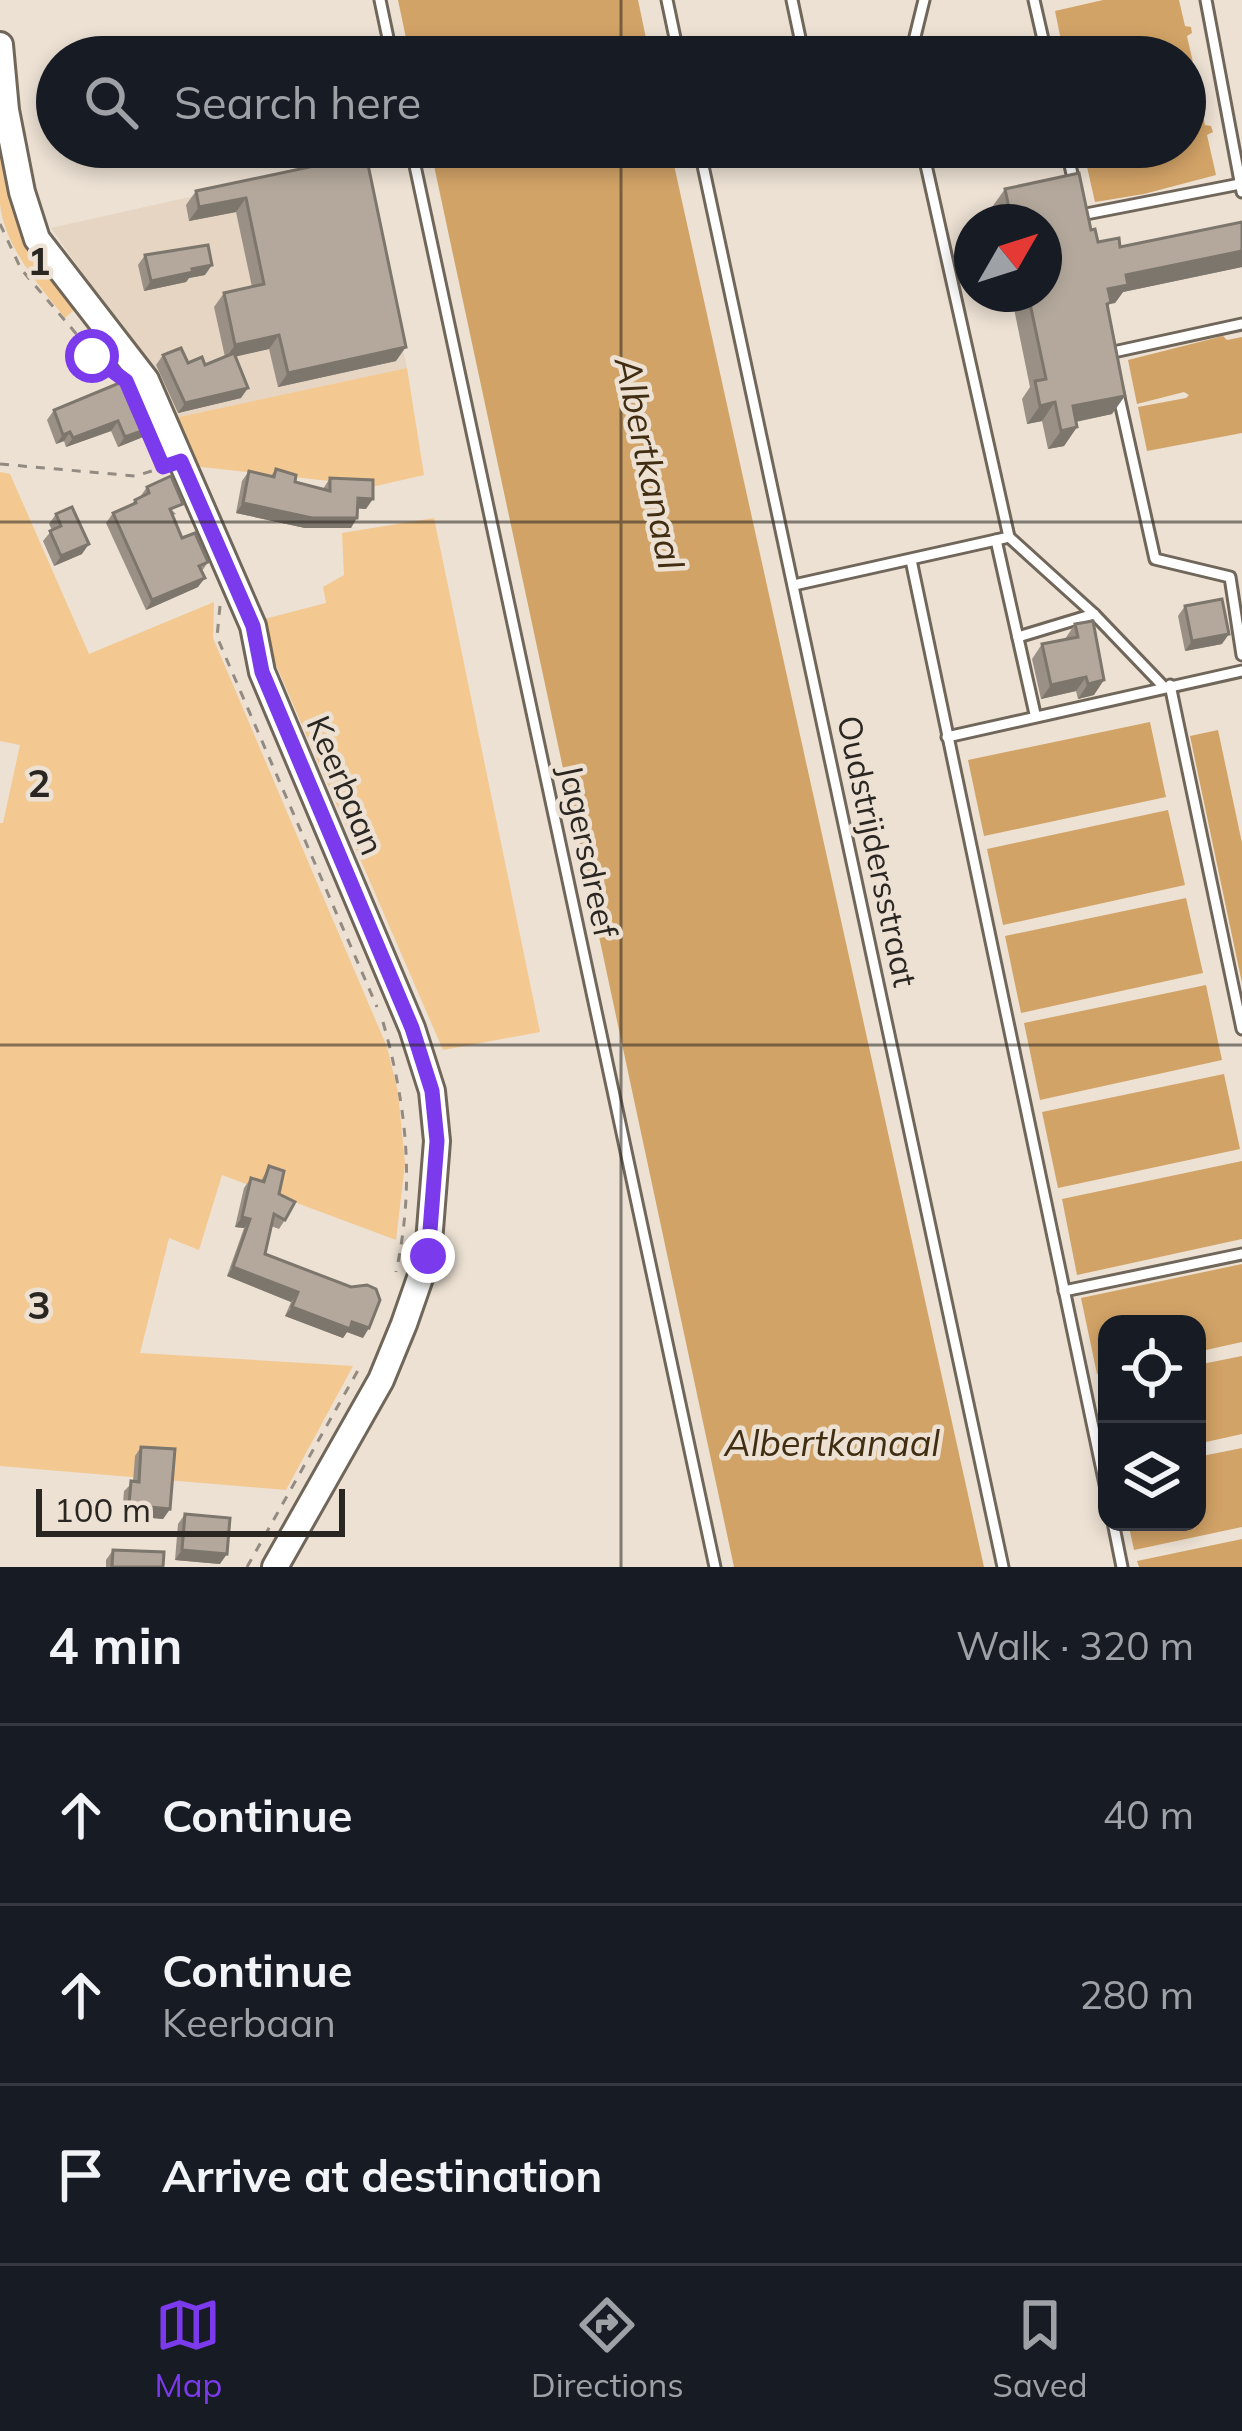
<!DOCTYPE html>
<html lang="en">
<head>
<meta charset="utf-8">
<style>
	:root { --surface:#171b24; --page:#242831; --text:#f1f3f6; --muted:#9ea1a6; --line:#363941; --accent:#7c3aed }
	body { margin:0; font-family:Mulish,sans-serif; background:var(--page); color:var(--text) }
	.controls { position:absolute; right:36px; bottom:36px; display:grid; overflow:hidden; border-radius:24px; box-shadow:0 6px 18px #0003 }
	.controls button { width:108px; height:108px; display:grid; place-items:center; padding:0; border:0; border-bottom:3px solid var(--line); background:var(--surface); color:var(--text); font:60px sans-serif }
	.compass { position:absolute; left:954px; top:204px; width:108px; height:108px; border-radius:50%; background:var(--surface); box-shadow:0 6px 18px #0003; rotate:51deg }
	.scale { position:absolute; left:36px; bottom:30px; width:309px; box-sizing:border-box; padding-left:12px; border:6px solid #2a2621; border-top:0; font-size:33px; line-height:42px; white-space:nowrap; color:#2a2621; -webkit-text-stroke:9px #ece1d3; paint-order:stroke }
	.stop { position:absolute; width:36px; height:36px; margin:-27px; border:9px solid #7c3aed; border-radius:50%; background:#fff }
	.stop.end { background:#7c3aed; border-color:#fff; box-shadow:0 3px 12px #0008 }
	.list { margin:0; padding:0; list-style:none }
	h2 { display:flex; justify-content:space-between; align-items:center; height:156px; margin:0; padding:0 48px; font-size:51px }
	h2 small { font-size:39px; font-weight:400; color:var(--muted) }
	.list li { display:grid; grid-template-columns:78px 1fr auto; gap:36px; align-items:center; box-sizing:border-box; height:180px; padding:0 48px; border-top:3px solid var(--line) }
	.list b { display:block; font-size:45px; white-space:nowrap }
	.list p { margin:0; font-size:39px; white-space:nowrap; color:var(--muted) }
	.list em { font-size:39px; font-style:normal; color:var(--muted) }
	.icon { flex:none; width:66px; height:66px; fill:none; stroke:currentColor; stroke-width:2; stroke-linecap:round; stroke-linejoin:round }
	.map { position:relative; flex:none; width:1242px; height:1567px; overflow:hidden }
	.search { position:absolute; background:var(--surface); box-shadow:0 6px 18px #0003; left:36px; right:36px; top:36px; height:132px; display:flex; align-items:center; gap:30px; box-sizing:border-box; padding:0 42px; border-radius:66px; color:var(--muted); font-size:45px }
	.sheet { height:696px; background:var(--surface) }
	nav { display:flex; justify-content:space-around; align-items:center; box-sizing:border-box; height:168px; border-top:3px solid var(--line); background:var(--surface); font-size:33px; color:var(--muted) }
	nav a { display:grid; justify-items:center; gap:6px }
	nav .on { color:var(--accent) }
	.map>svg:first-child { display:block }
</style>
</head>
<body>
<div class="map">
<svg width="1242" height="1567" viewBox="0 0 1242 1567">
	<rect width="100%" height="100%" fill="#ece1d3"/>
	<polygon fill="#e5d5c2" points="361,159 407,368 174,418 138,353 51,228"/>
	<g fill="#f3c891">
		<path d="M0,138C15,215 25,247 75,309L65,318C39,285 5,248 0,204C0,183 0,160 0,138Z"/>
		<polygon points="407,368 424,475 376,486 193,466 174,418"/>
		<polygon points="0,472 10,474 89,654 214,602 213,638 387,1047 398,1092 405,1164 396,1240 222,1175 199,1250 169,1238 140,1353 353,1366 286,1490 0,1466 0,823 3,823 20,745 0,741"/>
		<polygon points="434,518 540,1032 443,1050 257,621 326,603 323,587 344,575 342,533"/>
	</g>
	<g fill="#d2a367">
		<polygon points="398,0 638,0 650,57 410,57"/>
		<polygon points="1103,0 1179,0 1185,26 1191,27 1192,33 1187,36 1196,76 1185,78 1185,57 1072,57 1114,50 1113,43 1064,55 1055,11"/>
		<polygon points="1197,86 1205,125 1211,126 1213,132 1207,135 1216,175 1144,194 1095,202 1085,158 1136,147 1185,147 1185,88"/>
		<polygon points="430,147 670,147 984,1567 734,1567"/>
		<polygon points="1223,336 1227,340 1242,337 1242,433 1147,451 1138,407 1186,398 1189,395 1184,392 1137,404 1128,360"/>
		<polygon points="1150,722 1166,797 984,836 968,760"/>
		<polygon points="1218,730 1242,843 1242,983 1190,736"/>
		<polygon points="1168,810 1185,885 1003,925 987,849"/>
		<polygon points="1186,898 1203,973 1021,1013 1005,936"/>
		<polygon points="1206,985 1222,1060 1040,1100 1024,1023"/>
		<polygon points="1224,1074 1240,1149 1058,1188 1042,1112"/>
		<polygon points="1242,1161 1242,1239 1077,1275 1062,1199"/>
		<polygon points="1242,1264 1242,1342 1197,1352 1197,1324 1107,1324 1107,1372 1097,1374 1081,1298"/>
		<polygon points="1242,1356 1242,1434 1197,1444 1197,1365"/>
		<polygon points="1242,1448 1242,1527 1134,1550 1128,1522 1197,1522 1197,1457"/>
		<polygon points="1242,1539 1242,1567 1139,1567 1137,1561"/>
	</g>
	<g fill="none" stroke-linecap="round" stroke-linejoin="round">
		<g stroke="#70665a" stroke-width="15">
			<g id="service">
				<polyline points="380,0 392,57"/>
				<polyline points="667,0 679,57"/>
				<polyline points="792,0 804,57"/>
				<polyline points="1034,0 1047,57"/>
				<polyline points="1206,0 1242,192"/>
				<polyline points="910,57 924,0"/>
				<polyline points="411,147 715,1567"/>
				<polyline points="699,147 1003,1567"/>
				<polyline points="922,147 1009,537 996,540 1035,714"/>
				<polyline points="1066,147 1074,183"/>
				<polyline points="1080,211 1081,215 1240,184"/>
				<polyline points="1109,353 1242,324"/>
				<polyline points="1118,393 1155,559 1230,577 1242,655"/>
				<polyline points="1009,537 1094,614 1163,686"/>
				<polyline points="911,560 1107,1494"/>
				<polyline points="794,585 996,540"/>
				<polyline points="1018,637 1094,614"/>
				<polyline points="1170,685 1242,1029"/>
				<polyline points="947,737 1242,671"/>
				<polyline points="1064,1291 1242,1254"/>
				<polyline points="1113,1522 1122,1567"/>
			</g>
		</g>
		<g stroke="#70665a" stroke-width="30">
			<polyline id="tertiary" points="0,45 6,110 22,192 37,239 146,380 253,626 262,672 412,1028 432,1091 437,1141 428,1255 404,1324 381,1380 275,1567"/>
		</g>
		<g stroke="#938b81" stroke-width="3" stroke-dasharray="9 9" stroke-linecap="butt">
			<polyline points="0,224 21,269 102,364"/>
			<polyline points="0,464 135,476 162,468"/>
			<polyline points="220,606 217,637 377,1007"/>
			<path d="M383,1022C407,1107 415,1185 396,1272"/>
			<polyline points="247,1567 361,1365"/>
		</g>
		<use href="#service" stroke="#fff" stroke-width="9"/>
		<use href="#tertiary" stroke="#fff" stroke-width="24"/>
	</g>
	<g fill="#9a9085">
		<polygon points="366,155 396,361 278,387 269,349 235,356 241,398 178,413 156,365 163,355 188,363 205,365 225,357 214,307 224,293 252,287 236,212 189,221 186,205 196,191"/>
		<polygon points="1005,189 1091,230 1098,242 1120,247 1242,222 1242,267 1123,292 1115,303 1109,304 1108,307 1112,414 1076,422 1077,427 1064,446 1048,449 1042,421 1027,424 1022,399 1030,387 1011,294 1044,294 1044,222 995,222 992,207"/>
		<polygon points="145,255 205,275 189,278 186,282 144,291 138,265"/>
		<polygon points="129,379 143,437 118,447 111,431 66,447 64,441 56,444 47,420 54,410"/>
		<polygon points="276,469 295,482 323,489 330,478 366,509 358,508 351,528 305,528 236,513 242,481 249,471 271,476"/>
		<polygon points="147,487 176,514 172,515 182,538 208,562 202,571 198,587 146,610 106,523 113,513 131,505 135,500 140,497"/>
		<polygon points="56,514 82,554 54,566 43,541 52,530 49,524"/>
		<polygon points="1185,606 1222,644 1185,651 1178,616"/>
		<polygon points="1075,624 1094,695 1078,699 1076,691 1041,699 1032,659 1042,644 1065,639"/>
		<polygon points="269,1166 285,1220 279,1229 271,1226 265,1254 363,1338 347,1332 343,1338 285,1316 291,1302 227,1276 244,1228 235,1227 244,1188 251,1178 261,1181"/>
		<polygon points="141,1447 170,1509 163,1519 122,1515 124,1491 133,1482 135,1456"/>
		<polygon points="185,1514 220,1564 175,1560 178,1524"/>
		<polygon points="113,1550 163,1567 106,1567 106,1560"/>
	</g>
	<g fill="#7d766c">
		<polygon points="246,198 236,212 189,221 199,207"/>
		<polygon points="1242,251 1242,267 1123,292 1115,303 1109,304 1098,321 1108,289 1126,275"/>
		<polygon points="212,265 205,275 189,278 186,282 144,291 151,281"/>
		<polygon points="279,335 269,349 225,359 235,345"/>
		<polygon points="406,347 396,361 278,387 288,373"/>
		<polygon points="248,388 241,398 178,413 185,403"/>
		<polygon points="1125,396 1112,414 1060,425 1073,406"/>
		<polygon points="1055,402 1042,421 1027,424 1040,406"/>
		<polygon points="118,421 111,431 66,447 73,438"/>
		<polygon points="1077,427 1064,446 1048,449 1061,431"/>
		<polygon points="150,428 143,437 118,447 125,437"/>
		<polygon points="70,432 64,441 56,444 63,435"/>
		<polygon points="358,498 373,499 366,509 351,508"/>
		<polygon points="243,503 357,518 351,528 305,528 236,513"/>
		<polygon points="89,544 82,554 54,566 61,556"/>
		<polygon points="205,578 198,587 146,610 152,600"/>
		<polygon points="1229,634 1222,644 1185,651 1192,641"/>
		<polygon points="1086,677 1076,691 1041,699 1051,685"/>
		<polygon points="1104,680 1094,695 1078,699 1088,684"/>
		<polygon points="242,1217 250,1219 244,1228 235,1227"/>
		<polygon points="233,1267 298,1292 291,1302 227,1276"/>
		<polygon points="292,1307 352,1322 369,1328 363,1338 347,1332 343,1338 285,1316"/>
		<polygon points="129,1505 170,1509 163,1519 122,1515"/>
		<polygon points="182,1550 227,1554 220,1564 175,1560"/>
	</g>
	<g fill="#b3a89b" stroke="#7d766c" stroke-width="3">
		<polygon points="366,155 406,347 288,373 279,335 235,345 224,293 264,284 246,198 199,207 196,191"/>
		<polygon points="1079,173 1091,230 1095,229 1098,242 1119,238 1120,247 1242,222 1242,251 1126,275 1128,285 1108,289 1111,302 1107,304 1125,396 1073,406 1077,427 1061,431 1055,402 1040,406 1035,381 1046,379 1028,294 1044,294 1044,222 1012,222 1005,189"/>
		<polygon points="208,245 212,265 192,269 193,272 151,281 145,255"/>
		<polygon points="181,348 188,363 202,357 205,365 234,353 248,388 185,403 163,355"/>
		<polygon points="129,379 150,428 125,437 118,421 73,438 70,432 63,435 54,410"/>
		<polygon points="276,469 296,475 295,482 330,491 330,478 373,480 373,499 358,498 357,518 312,518 243,503 249,471 274,477"/>
		<polygon points="171,476 183,504 170,509 182,538 195,533 208,562 199,566 205,578 152,600 113,513 136,503 135,500 149,493 147,487"/>
		<polygon points="72,507 89,544 61,556 50,531 61,526 56,514"/>
		<polygon points="1222,599 1229,634 1192,641 1185,606"/>
		<polygon points="1093,621 1104,680 1088,684 1086,677 1051,685 1042,644 1078,637 1075,624"/>
		<polygon points="269,1166 284,1171 279,1194 295,1202 285,1220 274,1214 265,1254 351,1287 367,1285 376,1289 380,1300 369,1328 352,1322 350,1329 292,1307 298,1292 233,1267 250,1219 242,1217 251,1178 264,1182"/>
		<polygon points="141,1447 175,1449 170,1509 129,1505 131,1481 139,1482"/>
		<polygon points="185,1514 230,1518 227,1554 182,1550"/>
		<polygon points="113,1550 164,1552 163,1567 112,1567"/>
	</g>
	<g fill="none" stroke-linecap="round" stroke-linejoin="round">
		<polyline stroke="#7c3aed" stroke-width="15" points="92,356 126,381 163,467 181,461 253,626 262,672 412,1028 432,1091 437,1141 428,1256"/>
	</g>
	<path fill="none" stroke="#2a2621" stroke-width="3" stroke-opacity="0.55" d="M621,0V57M621,147V1567M0,522H1242M0,1045H1242"/>
	<g text-anchor="middle" dominant-baseline="central" stroke-width="9" stroke-linejoin="round" paint-order="stroke">
		<g font-size="33" fill="#2a2621" stroke="#ece1d3">
			<text transform="translate(346 785) rotate(67)">Keerbaan</text>
			<text transform="translate(589 851) rotate(78)">Jagersdreef</text>
			<text transform="translate(878 851) rotate(78)">Oudstrijdersstraat</text>
		</g>
		<g font-size="36" font-style="italic" fill="#412d12" stroke="#ece1d3">
			<text transform="translate(650 463) rotate(78)">Albertkanaal</text>
			<text x="832" y="1442">Albertkanaal</text>
		</g>
	</g>
	<g font-size="39" text-anchor="middle" font-weight="bold" fill="#2a2621" stroke="#ece1d3" stroke-width="9" stroke-linejoin="round" paint-order="stroke">
		<text x="39" y="275">1</text>
		<text x="39" y="797">2</text>
		<text x="39" y="1319">3</text>
	</g>
</svg>
<div class="controls">
<button><svg class="icon" aria-label="locate" viewBox="0 0 24 24"><circle cx="12" cy="12" r="6"/><path d="M12 2v4M12 18v4M2 12h4M18 12h4"/></svg></button>
<button><svg class="icon" aria-label="layers" viewBox="0 0 24 24"><path d="M12 4l9 5-9 5-9-5zM3 14l9 5 9-5"/></svg></button>
</div>
<svg class="compass" viewBox="-18 -18 36 36"><path d="M0-13l5 13h-10z" fill="#e53935"/><path d="M0 13l5-13h-10z" fill="#9ea1a6"/></svg>
<div class="scale">100 m</div>
<div class="stop" style="left:92px;top:356px"></div>
<div class="stop end" style="left:428px;top:1256px"></div>
<div class="search"><svg class="icon" aria-label="search" viewBox="0 0 24 24"><circle cx="10" cy="10" r="6"/><path d="M15 15l6 6"/></svg>Search here</div>
</div>
<section class="sheet">
<h2>4 min<small>Walk · 320 m</small></h2>
<ul class="list">
<li><svg class="icon" aria-label="ahead" viewBox="0 0 24 24"><path d="M12 20V5M6 11l6-6 6 6"/></svg><div><b>Continue</b></div><em>40 m</em></li>
<li><svg class="icon" aria-label="ahead" viewBox="0 0 24 24"><path d="M12 20V5M6 11l6-6 6 6"/></svg><div><b>Continue</b><p>Keerbaan</p></div><em>280 m</em></li>
<li><svg class="icon" aria-label="arrive" viewBox="0 0 24 24"><path d="M6 21V4h12l-3 4 3 4H6"/></svg><div><b>Arrive at destination</b></div></li>
</ul>
</section>
<nav>
<a class="on"><svg class="icon" aria-label="map" viewBox="0 0 24 24"><path d="M3 6l6-2 6 2 6-2v14l-6 2-6-2-6 2zM9 4v14M15 6v14"/></svg>Map</a>
<a><svg class="icon" aria-label="directions" viewBox="0 0 24 24"><path d="M12 3l9 9-9 9-9-9zM9 14v-3h6M13 9l2 2-2 2"/></svg>Directions</a>
<a><svg class="icon" aria-label="saved" viewBox="0 0 24 24"><path d="M7 4h10v16l-5-4-5 4z"/></svg>Saved</a>
</nav>
</body>
</html>
